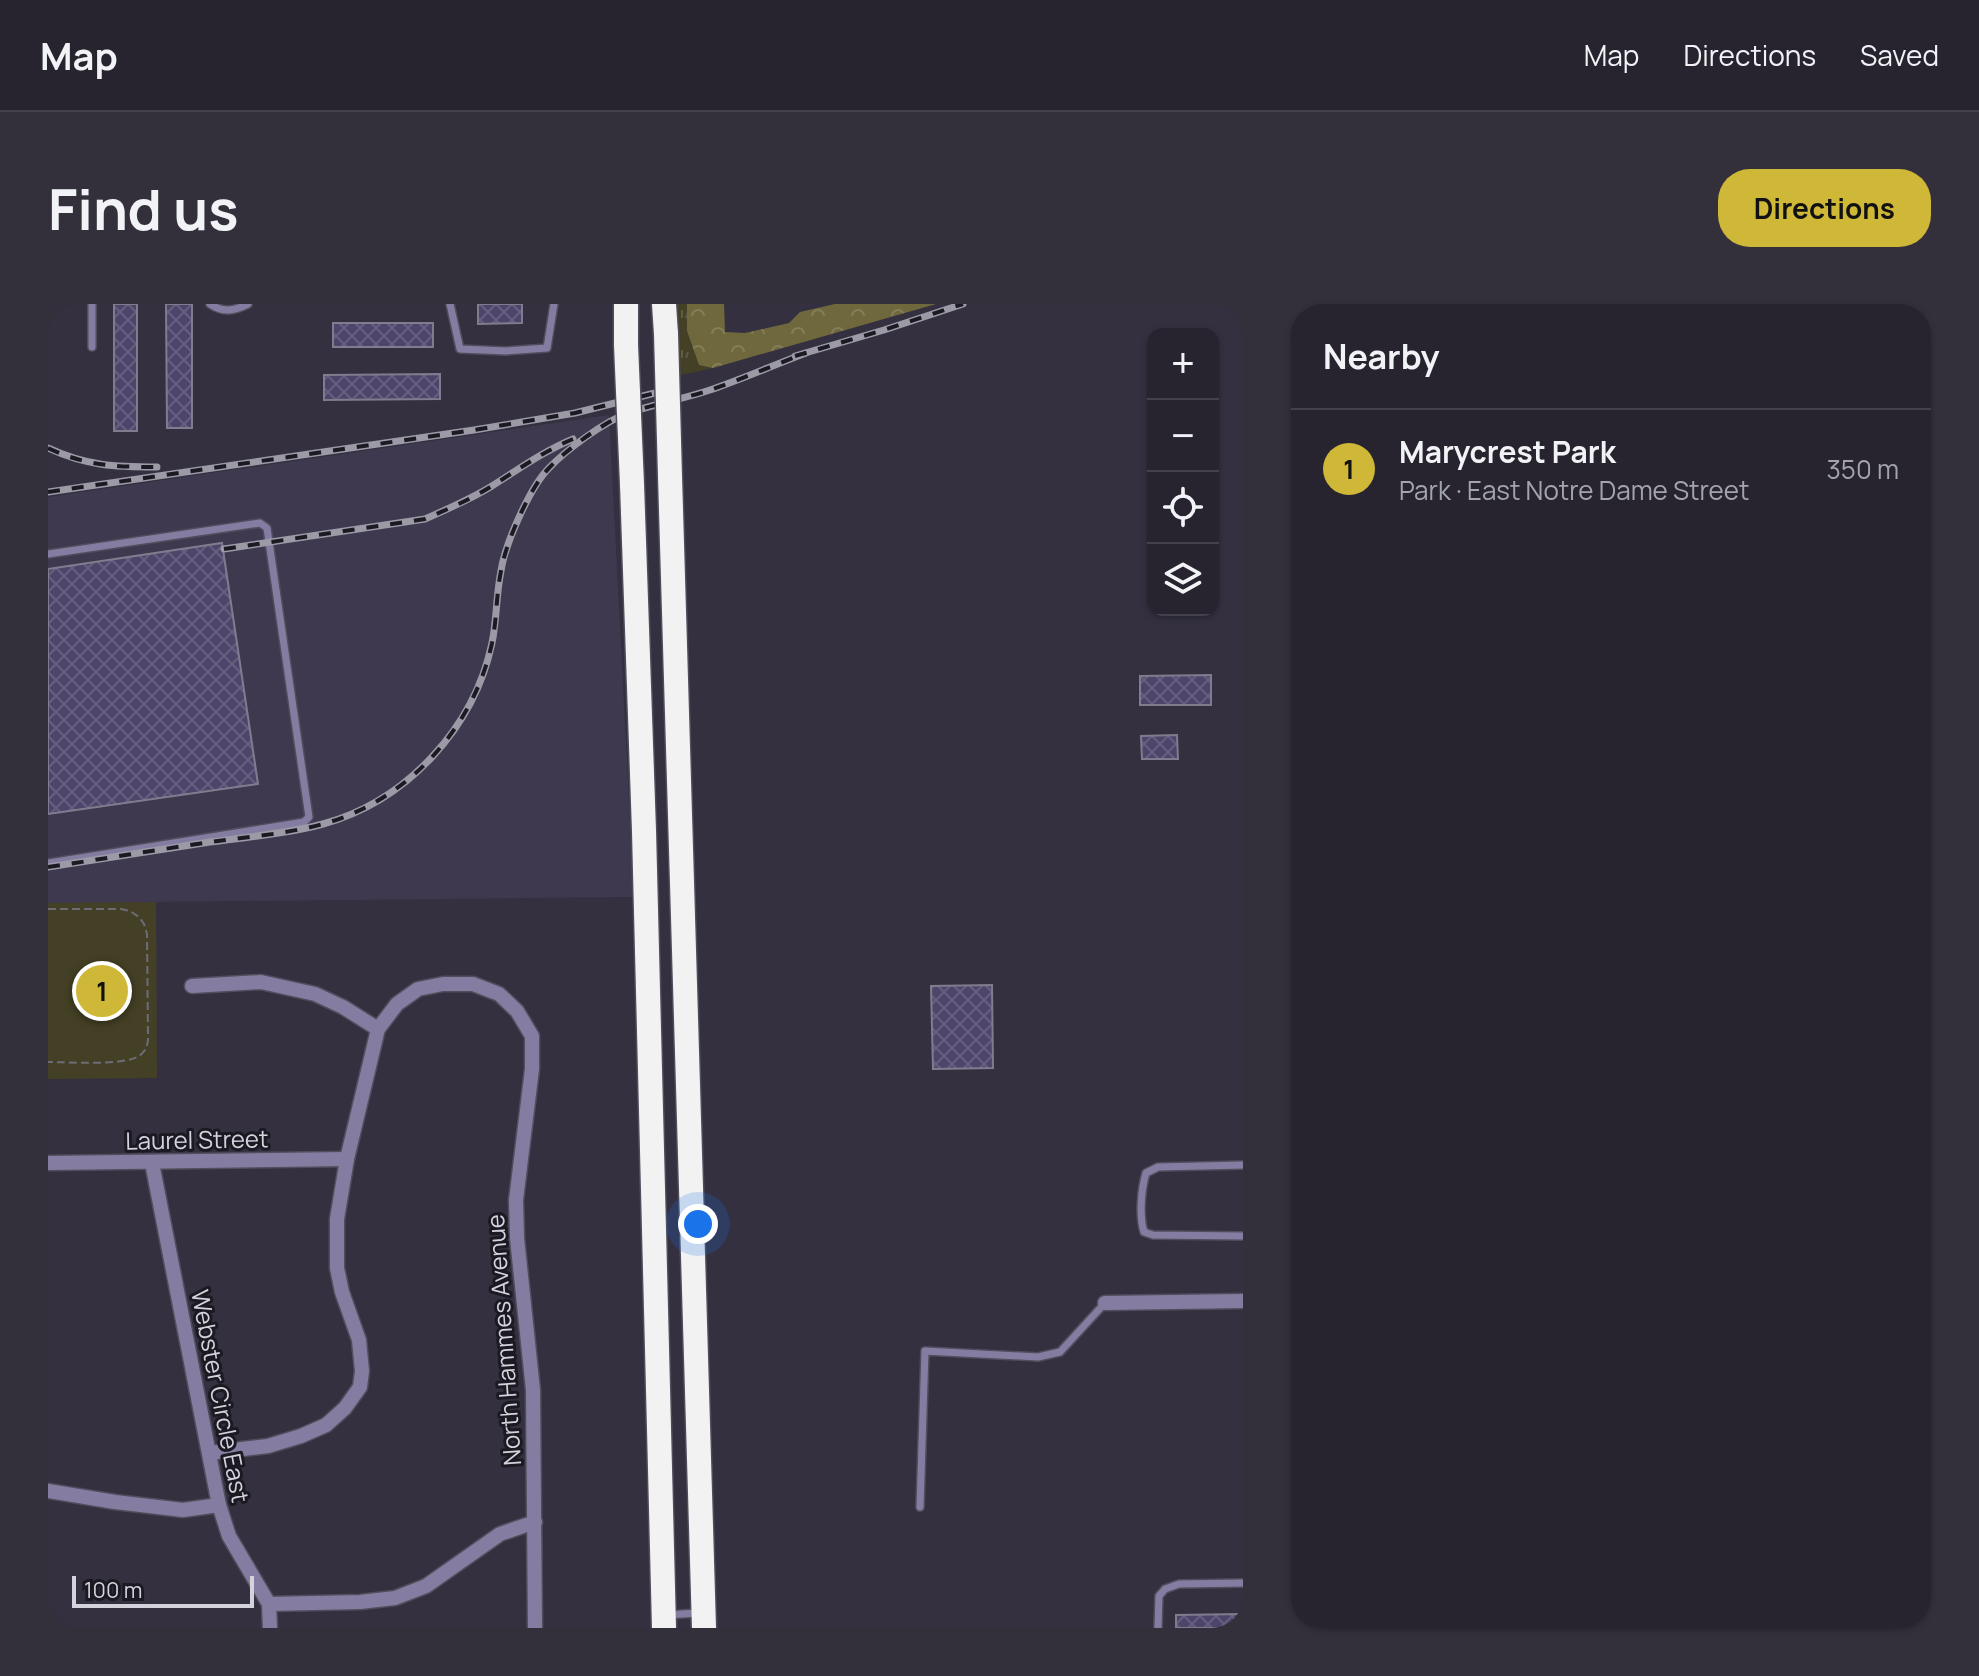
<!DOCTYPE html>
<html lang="en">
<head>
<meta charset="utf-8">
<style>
	:root { --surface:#272430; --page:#33303c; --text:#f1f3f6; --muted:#a4a4ab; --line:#43414c; --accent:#cfb837 }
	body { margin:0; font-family:Manrope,sans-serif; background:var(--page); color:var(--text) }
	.controls { position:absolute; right:24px; top:24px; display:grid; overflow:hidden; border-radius:16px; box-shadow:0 2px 6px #0004 }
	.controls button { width:72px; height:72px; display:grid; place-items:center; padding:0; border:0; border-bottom:2px solid var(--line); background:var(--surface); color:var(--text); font:40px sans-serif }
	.scale { position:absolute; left:24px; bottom:20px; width:182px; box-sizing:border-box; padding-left:8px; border:4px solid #d4d2dd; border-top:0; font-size:22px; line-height:28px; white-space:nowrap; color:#d4d2dd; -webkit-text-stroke:6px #1b1921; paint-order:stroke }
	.you { position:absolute; left:650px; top:920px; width:28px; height:28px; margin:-20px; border:6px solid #fff; border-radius:50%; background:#1a73e8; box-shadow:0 0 0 12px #1a73e833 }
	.badge { display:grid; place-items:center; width:52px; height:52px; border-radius:50%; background:var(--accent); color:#111; font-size:26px; font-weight:700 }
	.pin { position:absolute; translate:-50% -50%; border:4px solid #fff; box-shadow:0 2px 8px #0006 }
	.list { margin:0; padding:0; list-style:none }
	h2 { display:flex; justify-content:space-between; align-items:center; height:104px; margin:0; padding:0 32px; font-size:34px }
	h2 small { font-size:26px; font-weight:400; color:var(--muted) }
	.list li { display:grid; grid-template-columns:52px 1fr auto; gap:24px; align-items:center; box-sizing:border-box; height:120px; padding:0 32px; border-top:2px solid var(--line) }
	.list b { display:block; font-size:30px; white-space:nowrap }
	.list p { margin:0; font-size:26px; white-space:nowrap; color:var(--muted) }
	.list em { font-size:26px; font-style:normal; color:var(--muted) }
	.icon { flex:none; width:44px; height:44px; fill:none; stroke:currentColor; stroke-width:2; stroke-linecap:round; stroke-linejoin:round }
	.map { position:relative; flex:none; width:1195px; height:1324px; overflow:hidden; border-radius:32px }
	header { display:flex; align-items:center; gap:48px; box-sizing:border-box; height:112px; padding:0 40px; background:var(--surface); border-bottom:2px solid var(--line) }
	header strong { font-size:38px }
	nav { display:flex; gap:44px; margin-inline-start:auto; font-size:28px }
	.intro { display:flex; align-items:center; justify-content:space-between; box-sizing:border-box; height:192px; padding:0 48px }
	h1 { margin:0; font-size:56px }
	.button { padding:20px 36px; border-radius:32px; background:var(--accent); color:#111; font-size:28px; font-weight:700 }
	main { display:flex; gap:48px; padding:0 48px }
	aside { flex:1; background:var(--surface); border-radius:32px; box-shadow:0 2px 6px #0004 }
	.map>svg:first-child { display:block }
</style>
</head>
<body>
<header>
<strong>Map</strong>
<nav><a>Map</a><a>Directions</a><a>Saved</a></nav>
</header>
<div class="intro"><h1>Find us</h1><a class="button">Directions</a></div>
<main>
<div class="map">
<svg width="1195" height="1324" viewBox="0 0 1195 1324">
	<defs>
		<pattern id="grass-tufts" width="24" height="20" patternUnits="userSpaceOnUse" patternTransform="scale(2)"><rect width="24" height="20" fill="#444025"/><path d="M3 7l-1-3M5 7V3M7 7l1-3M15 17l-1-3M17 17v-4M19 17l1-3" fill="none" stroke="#5e5b44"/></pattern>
		<pattern id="forest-crowns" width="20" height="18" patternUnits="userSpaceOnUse" patternTransform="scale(2)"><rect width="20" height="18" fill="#70683d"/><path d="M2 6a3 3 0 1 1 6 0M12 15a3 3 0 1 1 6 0" fill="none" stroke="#847d59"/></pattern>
		<pattern id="building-cross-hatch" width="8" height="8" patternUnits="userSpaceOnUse" patternTransform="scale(2)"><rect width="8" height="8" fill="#4f456b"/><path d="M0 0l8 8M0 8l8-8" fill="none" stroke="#675f80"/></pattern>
	</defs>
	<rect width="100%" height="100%" fill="#343040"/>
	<polygon fill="#3e394f" points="561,111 586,593 0,599 0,193"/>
	<polygon fill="url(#grass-tufts)" points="626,0 639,0 639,27 651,61 665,64 628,72"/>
	<polygon fill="url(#forest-crowns)" points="639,0 676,0 677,28 697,29 741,19 752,8 787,0 888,0 665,64 651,61 639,27"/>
	<polygon fill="#444025" points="108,598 109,774 0,775 0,599"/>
	<g fill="url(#building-cross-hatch)" stroke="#807c8e" stroke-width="2">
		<rect x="66" y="0" width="23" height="127"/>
		<polygon points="118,0 144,0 144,124 119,124"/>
		<polygon points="430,0 474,0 474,19 430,20"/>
		<rect x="285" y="19" width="100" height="24"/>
		<polygon points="392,70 392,95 276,96 276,71"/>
		<polygon points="174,239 210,480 0,510 0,265"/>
		<polygon points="1163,371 1163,401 1092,401 1092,372"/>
		<polygon points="1129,431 1130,455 1094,455 1093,432"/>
		<polygon points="944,681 945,764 885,765 883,682"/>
		<polygon points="1195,1310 1195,1324 1128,1324 1128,1311"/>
	</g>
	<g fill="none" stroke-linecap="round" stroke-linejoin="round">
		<g stroke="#514d5c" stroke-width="10">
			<g id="service">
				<polyline points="44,0 44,43"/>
				<path d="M162,0C175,9 186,7 200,0"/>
				<polyline points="402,0 412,45 458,47 499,44 506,0"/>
				<polyline points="0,250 212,219 219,224 261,513 256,518 0,559"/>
				<path d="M1195,861L1110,863L1098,869C1093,886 1091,912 1096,928L1105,931L1195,932"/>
				<polyline points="872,1203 877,1047 990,1053 1012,1048 1057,999"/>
				<polyline points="618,1311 650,1309"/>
				<polyline points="1110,1324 1111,1292 1117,1285 1131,1280 1195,1279"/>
			</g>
		</g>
		<g stroke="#514d5c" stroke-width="17">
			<g id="minor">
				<polyline points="144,682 213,678 267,690 295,703 330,725"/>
				<polyline points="0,859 299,855"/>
				<polyline points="104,859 171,1201 181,1232 221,1300 222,1324"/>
				<polyline points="1057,999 1195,997"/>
				<polyline points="161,1149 220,1142 253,1132 278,1121 297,1104 312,1083 314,1067 311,1036 294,988 289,964 289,915 299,855 330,725 349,700 370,685 395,680 425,680 451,690 469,707 484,732 484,765 468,896 469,934 485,1086 487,1324"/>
				<polyline points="0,1187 67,1198 135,1206 171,1201"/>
				<polyline points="221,1300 312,1298 347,1294 378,1282 452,1230 487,1218"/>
			</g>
		</g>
		<g stroke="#514d5c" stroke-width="27">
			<g id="motorway">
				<polyline points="578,0 578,41"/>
				<polyline points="616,0 618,30"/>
				<polyline points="622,172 656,1324"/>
				<polyline points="584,180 596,527 616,1324"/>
			</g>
		</g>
		<path stroke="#6e6b79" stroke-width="2" stroke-dasharray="8 4" stroke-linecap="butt" d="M0,605H73L82,607L91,613L96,620L99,630L100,736C99,743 97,748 91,752C76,762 20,758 0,758"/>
		<use href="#service" stroke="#857da1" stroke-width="7"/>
		<use href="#minor" stroke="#857da1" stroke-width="14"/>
		<use href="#motorway" stroke="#f2f2f2" stroke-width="24"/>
		<g stroke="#9c9aa7" stroke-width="7">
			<g id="rail">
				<polyline points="747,52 836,26 915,0"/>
				<path d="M0,144C38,162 68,163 109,163"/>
				<polyline points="0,188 426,126 527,109 619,86"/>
				<path d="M176,245L377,215C400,205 423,195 444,182C471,165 496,147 525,135"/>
				<path d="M0,563C54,555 108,546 162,538C199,533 238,530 275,520C359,497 426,424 444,339C449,315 448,291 453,267C457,240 482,183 501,164C519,145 556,118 580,109C607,100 635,95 662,86C694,75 726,61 758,49"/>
			</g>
		</g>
		<use href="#rail" stroke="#1b1921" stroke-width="4" stroke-dasharray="12" stroke-linecap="butt"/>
		<g stroke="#514d5c" stroke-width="27" stroke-linecap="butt">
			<g id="motorway-bridge">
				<polyline points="618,30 622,172"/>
				<polyline points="578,41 584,180"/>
			</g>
		</g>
		<use href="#motorway-bridge" stroke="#f2f2f2" stroke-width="24"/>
	</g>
	<g text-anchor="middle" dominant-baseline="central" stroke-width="6" stroke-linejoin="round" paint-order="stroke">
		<g font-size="24" fill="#d4d2dd" stroke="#1b1921">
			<text transform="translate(149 835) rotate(-1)">Laurel Street</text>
			<text transform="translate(455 1036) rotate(-94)">North Hammes Avenue</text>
			<text transform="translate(173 1092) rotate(79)">Webster Circle East</text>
		</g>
	</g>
</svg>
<div class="controls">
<button>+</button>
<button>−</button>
<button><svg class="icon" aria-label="locate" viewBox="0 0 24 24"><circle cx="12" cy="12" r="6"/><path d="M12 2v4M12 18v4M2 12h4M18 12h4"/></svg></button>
<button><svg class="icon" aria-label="layers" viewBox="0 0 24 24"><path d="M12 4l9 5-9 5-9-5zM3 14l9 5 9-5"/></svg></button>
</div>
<div class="scale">100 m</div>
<div class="you"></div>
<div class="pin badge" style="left:54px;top:687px">1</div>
</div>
<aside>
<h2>Nearby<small></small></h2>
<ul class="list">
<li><span class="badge">1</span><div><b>Marycrest Park</b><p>Park · East Notre Dame Street</p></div><em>350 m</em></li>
</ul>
</aside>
</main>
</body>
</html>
